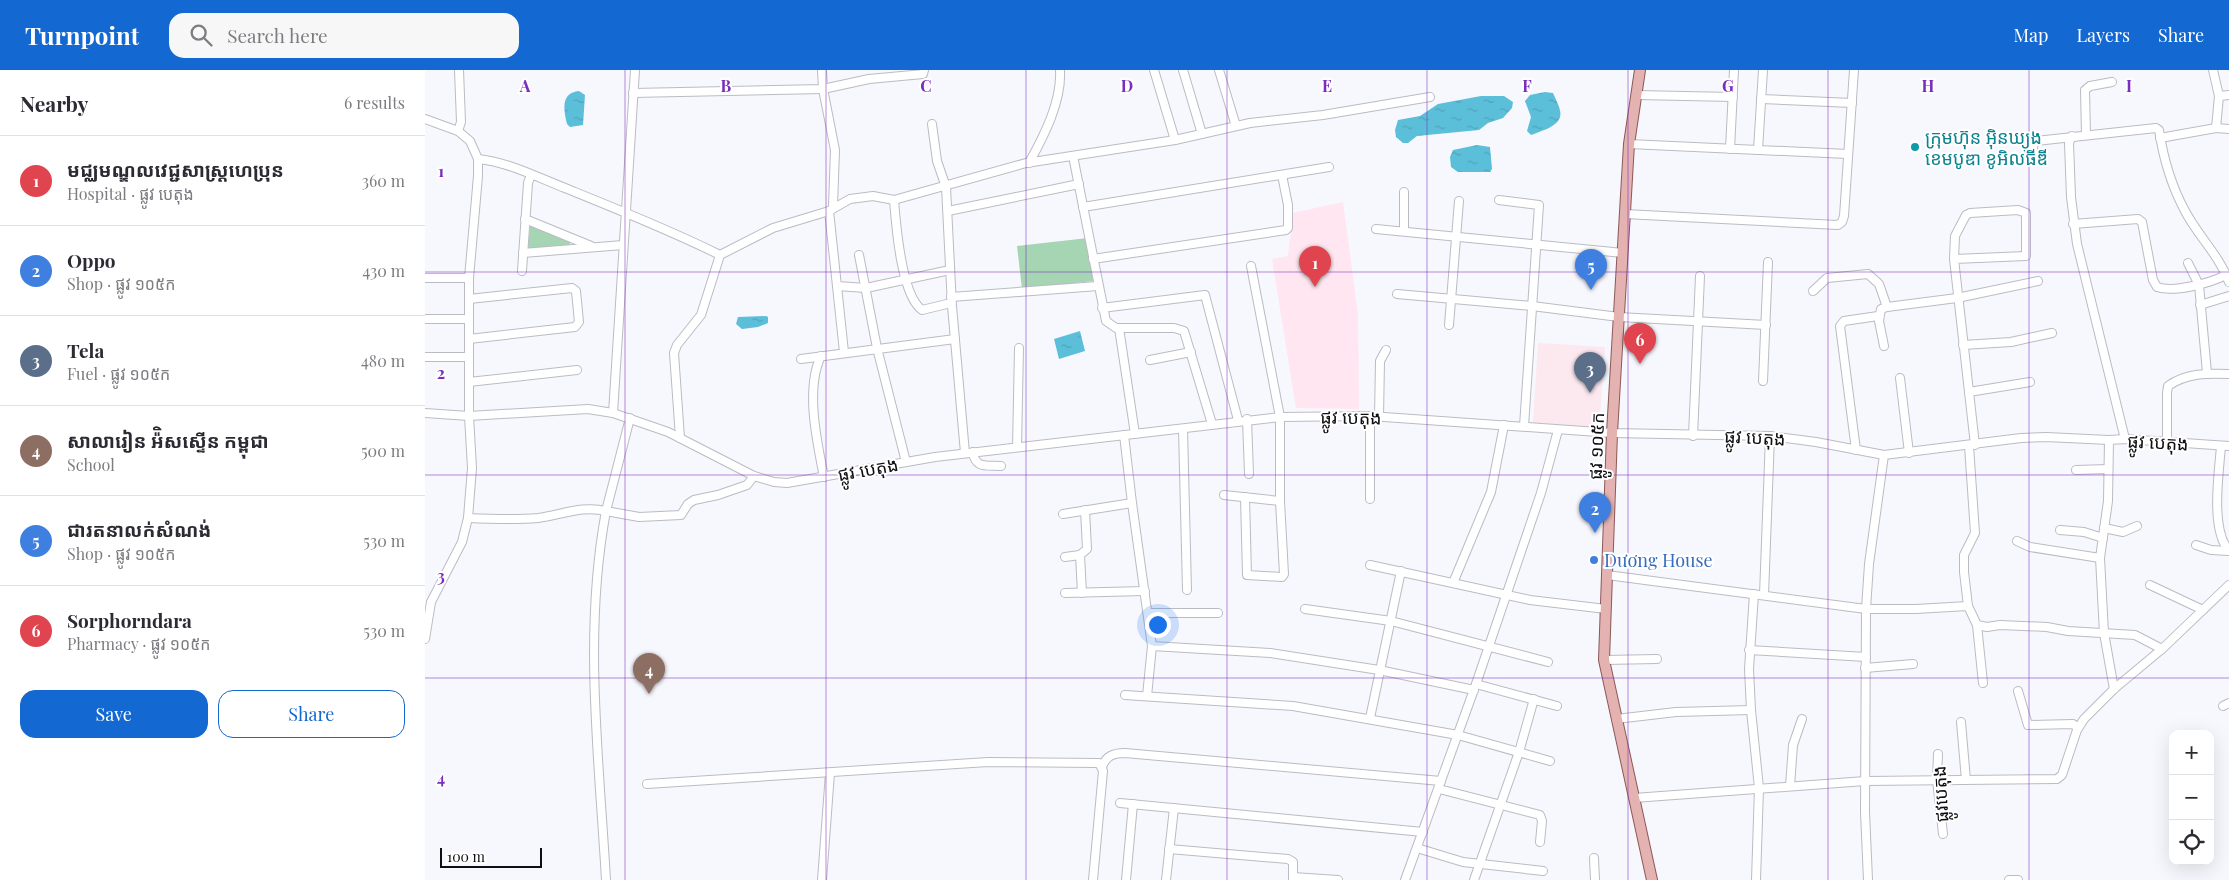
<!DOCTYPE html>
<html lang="en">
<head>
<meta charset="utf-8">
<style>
	:root { --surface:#fff; --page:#f7f7f7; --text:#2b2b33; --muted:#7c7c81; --line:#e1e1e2; --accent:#1368d1 }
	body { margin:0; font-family:"Playfair Display","Noto Sans Khmer",serif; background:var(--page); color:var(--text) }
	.controls { position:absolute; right:15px; bottom:15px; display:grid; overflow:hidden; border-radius:10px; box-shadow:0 5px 20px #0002 }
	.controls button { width:45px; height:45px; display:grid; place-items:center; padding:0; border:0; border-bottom:1px solid var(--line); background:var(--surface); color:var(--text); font:25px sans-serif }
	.scale { position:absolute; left:15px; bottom:12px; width:102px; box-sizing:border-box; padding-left:5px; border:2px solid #0f0f12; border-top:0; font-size:14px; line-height:18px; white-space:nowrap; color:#0f0f12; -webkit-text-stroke:4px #fff; paint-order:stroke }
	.you { position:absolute; left:732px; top:554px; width:18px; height:18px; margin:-12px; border:4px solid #fff; border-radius:50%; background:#1a73e8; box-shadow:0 0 0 8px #1a73e833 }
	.badge { display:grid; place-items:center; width:32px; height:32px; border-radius:50%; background:var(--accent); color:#fff; font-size:16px; font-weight:700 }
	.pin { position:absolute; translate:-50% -41px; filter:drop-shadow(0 1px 2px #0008) }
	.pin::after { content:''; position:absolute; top:26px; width:18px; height:15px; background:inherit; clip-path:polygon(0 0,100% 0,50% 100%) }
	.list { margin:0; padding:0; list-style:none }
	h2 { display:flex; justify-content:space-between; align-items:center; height:65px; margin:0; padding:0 20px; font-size:21px }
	h2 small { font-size:16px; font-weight:400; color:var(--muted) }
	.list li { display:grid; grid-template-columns:32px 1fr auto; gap:15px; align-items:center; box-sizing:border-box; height:90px; padding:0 20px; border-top:1px solid var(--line) }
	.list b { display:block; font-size:19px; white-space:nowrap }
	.list p { margin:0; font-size:16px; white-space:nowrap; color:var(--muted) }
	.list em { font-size:16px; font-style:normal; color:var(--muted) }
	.actions { display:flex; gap:10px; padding:15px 20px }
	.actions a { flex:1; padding:11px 0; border:1px solid var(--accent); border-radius:15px; text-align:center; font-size:18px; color:var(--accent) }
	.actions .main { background:var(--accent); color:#fff }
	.icon { flex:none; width:28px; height:28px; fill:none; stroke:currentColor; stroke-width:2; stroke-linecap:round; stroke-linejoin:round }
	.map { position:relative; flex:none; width:1804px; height:810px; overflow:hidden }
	header { display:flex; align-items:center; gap:30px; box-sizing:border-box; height:70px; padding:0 25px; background:var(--accent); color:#fff }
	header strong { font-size:24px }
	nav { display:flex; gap:28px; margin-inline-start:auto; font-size:18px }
	.search { width:350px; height:45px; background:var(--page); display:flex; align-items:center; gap:12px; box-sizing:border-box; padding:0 18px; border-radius:15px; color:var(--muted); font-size:19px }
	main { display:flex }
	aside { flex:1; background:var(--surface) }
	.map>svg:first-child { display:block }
</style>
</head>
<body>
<header>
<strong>Turnpoint</strong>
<div class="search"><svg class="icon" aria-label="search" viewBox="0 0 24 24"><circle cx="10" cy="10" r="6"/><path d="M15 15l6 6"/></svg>Search here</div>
<nav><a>Map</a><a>Layers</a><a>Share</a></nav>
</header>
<main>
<aside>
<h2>Nearby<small>6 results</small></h2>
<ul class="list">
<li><span class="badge" style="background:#e0444e">1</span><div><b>មជ្ឈមណ្ឌលវេជ្ជសាស្ត្រហេប្រុន</b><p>Hospital · ផ្លូវ បេតុង</p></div><em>360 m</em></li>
<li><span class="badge" style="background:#3f7fe0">2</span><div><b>Oppo</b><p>Shop · ផ្លូវ ១០៥ក</p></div><em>430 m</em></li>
<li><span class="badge" style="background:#5c6f8a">3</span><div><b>Tela</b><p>Fuel · ផ្លូវ ១០៥ក</p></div><em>480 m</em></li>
<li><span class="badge" style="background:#8d6e63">4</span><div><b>សាលារៀន អ៉ិសស្ទើន កម្ពុជា</b><p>School</p></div><em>500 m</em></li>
<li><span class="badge" style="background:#3f7fe0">5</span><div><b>ជារតនាលក់សំណង់</b><p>Shop · ផ្លូវ ១០៥ក</p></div><em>530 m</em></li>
<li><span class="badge" style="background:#e0444e">6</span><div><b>Sorphorndara</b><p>Pharmacy · ផ្លូវ ១០៥ក</p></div><em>530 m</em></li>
</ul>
<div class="actions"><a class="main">Save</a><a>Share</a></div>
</aside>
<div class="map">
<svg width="1804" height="810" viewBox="0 0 1804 810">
	<defs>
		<pattern id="water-ripples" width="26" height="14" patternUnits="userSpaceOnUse" patternTransform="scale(1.25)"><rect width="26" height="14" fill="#5cbfd9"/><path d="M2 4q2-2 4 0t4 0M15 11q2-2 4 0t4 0" fill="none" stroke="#4fa3b9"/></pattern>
	</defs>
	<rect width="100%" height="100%" fill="#f7f7fe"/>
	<polygon fill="#fce8ef" points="1113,273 1180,277 1174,358 1108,353"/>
	<polygon fill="#ffe6f0" points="918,132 933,245 934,339 871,338 847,189 863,186 868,143"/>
	<g fill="#a5d5b2">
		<polygon points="107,155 145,172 145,176 103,179 105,156"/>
		<polygon points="663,168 668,211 597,219 592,176"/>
	</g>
	<g fill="url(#water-ripples)">
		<path d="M154,21L160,25L158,55L145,57L142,54C139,40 135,23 154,21Z"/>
		<path d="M1120,22L1128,23C1136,41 1142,49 1122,59C1116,61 1112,63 1106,65L1102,61L1106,47L1100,31L1105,25Z"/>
		<polygon points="1056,26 1079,26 1088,32 1087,38 1078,48 1063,53 1054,60 992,66 983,73 978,73 971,67 970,60 973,50 995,46 1013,34"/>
		<polygon points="1052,75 1065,77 1067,99 1065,102 1033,102 1026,97 1025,87 1028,80"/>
		<polygon points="341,246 343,247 343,253 333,257 317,259 311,254 313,247"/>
		<polygon points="655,261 660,281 634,289 629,269"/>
	</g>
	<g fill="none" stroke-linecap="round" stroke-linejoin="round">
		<g stroke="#bbbbc5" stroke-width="10">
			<g id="minor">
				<polyline points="397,0 398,19 410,80 408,136"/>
				<polyline points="729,0 750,70"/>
				<polyline points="758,0 777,64"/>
				<polyline points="794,0 811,56"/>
				<polyline points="1788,0 1794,26"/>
				<polyline points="208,23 398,19 444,9 498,4 499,0"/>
				<polyline points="1212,25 1308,27"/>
				<polyline points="1336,29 1427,33"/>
				<polyline points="0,49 33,61 45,71 53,89 53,106 44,208 44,346 47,398 43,448 37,472 6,532 0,569"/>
				<polyline points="507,54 512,91 521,117 527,236 540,383"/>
				<polyline points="1791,58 1794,26 1804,25"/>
				<polyline points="33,61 36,52 34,0"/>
				<polyline points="1661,65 1660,20 1665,16 1687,12"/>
				<polyline points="1647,66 1644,73 1646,127 1652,174 1700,369"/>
				<polyline points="1735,68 1791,58 1804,59"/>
				<polyline points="1204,74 1423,84"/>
				<polyline points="1305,79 1309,0"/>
				<polyline points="1333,80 1338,0"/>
				<polyline points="648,86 681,251 691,258 749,258 759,261 787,354"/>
				<path d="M1608,88V76L1611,71L1731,58L1734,60C1738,86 1747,117 1760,141C1773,166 1794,185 1804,212"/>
				<path d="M53,89C83,92 112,107 140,118C192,139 245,160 295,185"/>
				<path d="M604,93C619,66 637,31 635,0"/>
				<polyline points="979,122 979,160"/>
				<path d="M469,130C471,155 476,225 497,240L526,233"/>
				<polyline points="1074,130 1114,135 1099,356"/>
				<polyline points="658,137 904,97"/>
				<polyline points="404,141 419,282"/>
				<polyline points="523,141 654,114"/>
				<polyline points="1200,144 1413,155 1417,152 1419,146 1429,0"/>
				<polyline points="100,149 166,176"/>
				<path d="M1648,154L1713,149L1717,152L1728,210L1732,217C1749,223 1785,213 1801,205"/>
				<polyline points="951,159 1198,183"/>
				<polyline points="98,183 198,175"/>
				<polyline points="434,185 452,278 481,392"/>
				<polyline points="668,189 861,160 863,158 863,135 857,105"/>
				<polyline points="1529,189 1601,186 1601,143 1593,140 1545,143 1541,145 1530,166 1529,189 1550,375"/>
				<polyline points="1763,193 1774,215 1782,303"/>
				<polyline points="97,201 103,113 106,105"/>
				<polyline points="0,208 44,208"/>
				<polyline points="412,216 441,218 525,200"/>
				<polyline points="1388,221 1402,208 1443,204 1454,214 1462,237"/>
				<polyline points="972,224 1107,236 1194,247 1341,255"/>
				<polyline points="526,227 673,216"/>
				<polyline points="44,229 147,218 151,221 154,252 150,257 44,269"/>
				<polyline points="1775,235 1804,226"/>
				<polyline points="677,238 780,225 813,350"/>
				<polyline points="0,249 44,249"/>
				<polyline points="1024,255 1034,131"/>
				<polyline points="694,258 710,364"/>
				<polyline points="1538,275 1586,272 1627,263"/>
				<polyline points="1459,276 1454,251 1456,239 1462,237 1532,228 1613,211"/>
				<path d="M396,286C380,319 392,372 399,407"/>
				<polyline points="0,287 44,287"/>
				<polyline points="376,289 530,269"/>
				<polyline points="725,290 766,282"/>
				<polyline points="1475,308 1484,383"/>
				<polyline points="1338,311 1343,192"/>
				<polyline points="44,312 152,300"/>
				<polyline points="1544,322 1605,312"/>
				<polyline points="0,343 44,346 163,339 188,343 243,362 329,406 349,412 362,413 510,387 855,347 945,346 1187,363 1345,366 1391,372 1459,385 1596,368 1621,367 1684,370 1700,369 1804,376"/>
				<polyline points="188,343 210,0"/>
				<polyline points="954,347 955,291 961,280"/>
				<polyline points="205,348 181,441 214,447 256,445 263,434 269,430 293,425 322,415 329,406"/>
				<polyline points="822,349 824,404"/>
				<polyline points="758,359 762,520"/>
				<polyline points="699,365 707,433 727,576 722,626"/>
				<polyline points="1268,366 1275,206"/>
				<polyline points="255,368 249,283 252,275 276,245 295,185 348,158 404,141 425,129 448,126 469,130 601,93 750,70 825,53 898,45 1005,27"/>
				<polyline points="1684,370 1683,431 1675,488 1679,563 1689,619"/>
				<path d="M1742,372V323L1743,316C1761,303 1783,303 1804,304"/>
				<polyline points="1544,376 1550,463 1539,485 1539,502 1543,536 1552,555 1558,613"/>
				<path d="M1796,376C1794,403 1785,459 1804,481"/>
				<polyline points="592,377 594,278"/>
				<polyline points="1431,380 1415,256 1419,251 1453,246"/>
				<path d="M548,382C550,399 562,395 576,396"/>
				<polyline points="1651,400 1683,399"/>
				<polyline points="799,425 855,431"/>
				<polyline points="820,427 822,505 857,507 859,504 855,431 855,347 826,196"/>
				<polyline points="945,429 945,346"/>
				<polyline points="638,444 707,433"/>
				<path d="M43,448C66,449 89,450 113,448C136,445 158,435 181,441C158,563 174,687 181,810"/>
				<polyline points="1679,458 1698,462 1712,456"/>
				<polyline points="1635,460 1659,462 1678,468"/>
				<polyline points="1592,471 1605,477 1675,488"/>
				<polyline points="1771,475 1786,480 1804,481"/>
				<polyline points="655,485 657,523"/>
				<polyline points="640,487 655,485 662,479 660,440"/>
				<polyline points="945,495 1105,530 1181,539"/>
				<polyline points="1182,505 1441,539 1491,539 1543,536"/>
				<polyline points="1028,513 1066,422 1079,355"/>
				<polyline points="1725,515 1778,540"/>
				<polyline points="640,523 720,521"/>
				<polyline points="1329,524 1324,599 1326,640 1334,718 1331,810"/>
				<polyline points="1339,525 1345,366"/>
				<polyline points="880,539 966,551 1123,592"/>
				<polyline points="723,543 793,543"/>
				<polyline points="1552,555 1562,557 1575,555 1622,557 1643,561 1710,565 1737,579"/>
				<polyline points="727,576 845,583 954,600 1049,620"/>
				<polyline points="1324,580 1441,587"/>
				<polyline points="1179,590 1232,589"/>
				<polyline points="1440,598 1488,594"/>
				<polyline points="1051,614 1132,636"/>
				<polyline points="1593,621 1603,655 1648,654 1653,658"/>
				<polyline points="700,625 868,636 1033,665 1125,691"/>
				<polyline points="1798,636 1804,633"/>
				<polyline points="945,648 976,501"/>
				<polyline points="1191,649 1251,642 1326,640"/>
				<polyline points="1536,652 1541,710"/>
				<polyline points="1513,684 1512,710 1518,764"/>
				<path d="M677,697C681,686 688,683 700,683L1016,711"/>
				<polyline points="222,714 563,692 674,693 678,701 668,810"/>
				<polyline points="1365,716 1368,675 1377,649"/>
				<polyline points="1014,719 1115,745 1117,751 1115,772"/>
				<polyline points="1209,728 1440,711 1632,709 1637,705 1652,660 1659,649 1689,619 1737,579 1804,515"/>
				<polyline points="695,733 998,762"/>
				<polyline points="992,778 1038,792 1118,801"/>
				<polyline points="744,779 863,789 868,792 868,810"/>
				<polyline points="1169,788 1170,810"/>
				<polyline points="868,807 913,810"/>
				<polyline points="397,810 405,703"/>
				<polyline points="701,810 708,734"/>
				<polyline points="741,810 749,738"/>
				<polyline points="980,810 1051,614 1116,423 1133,360"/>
				<polyline points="1049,810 1094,682 1109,629"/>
				<polyline points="1443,810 1440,742 1441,539 1444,494 1459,385"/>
				<polyline points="1584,810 1593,810"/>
			</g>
		</g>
		<g stroke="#8c5858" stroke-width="12">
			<polyline id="major" points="1215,0 1204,74 1187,363 1179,590 1227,810"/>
		</g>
		<use href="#minor" stroke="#fff" stroke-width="8"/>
		<use href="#major" stroke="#e3b2b1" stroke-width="10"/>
	</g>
	<path fill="none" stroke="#7b2cbf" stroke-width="1" stroke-opacity="0.55" d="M200,0V810M401,0V810M601,0V810M802,0V810M1002,0V810M1203,0V810M1403,0V810M1604,0V810M0,202H1804M0,405H1804M0,608H1804"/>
	<circle fill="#0f9aa8" stroke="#fff" stroke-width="2" cx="1490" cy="77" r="5"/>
	<circle fill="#3f7fe0" stroke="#fff" stroke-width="2" cx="1169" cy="490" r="5"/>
	<g text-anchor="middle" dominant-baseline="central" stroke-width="4" stroke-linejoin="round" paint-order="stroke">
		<g font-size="18" fill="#0d838f" stroke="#fff" text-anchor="start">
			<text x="1500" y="67">ក្រុមហ៊ុន អ៊ិនឃ្យុង<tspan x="1500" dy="21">ខេមបូឌា ខូអិលធីឌី</tspan></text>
		</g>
		<g font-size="18" fill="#0f0f12" stroke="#fff">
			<text transform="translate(926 347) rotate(1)">ផ្លូវ បេតុង</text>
			<text transform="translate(1330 367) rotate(3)">ផ្លូវ បេតុង</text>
			<text transform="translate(1733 372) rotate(3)">ផ្លូវ បេតុង</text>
			<text transform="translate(1171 376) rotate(-88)">ផ្លូវ ១០៥ក</text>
			<text transform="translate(443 399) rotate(-10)">ផ្លូវ បេតុង</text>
			<text transform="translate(1515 724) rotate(-93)">ផ្លូវបេតុង</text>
		</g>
		<g font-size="18" fill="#366cbe" stroke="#fff" text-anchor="start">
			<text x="1179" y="490">Dương House</text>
		</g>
	</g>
	<g font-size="16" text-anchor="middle" font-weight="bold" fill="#7b2cbf" stroke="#fff" stroke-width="4" stroke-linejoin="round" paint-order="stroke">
		<text x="100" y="22">A</text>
		<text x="301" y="22">B</text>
		<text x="501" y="22">C</text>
		<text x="702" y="22">D</text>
		<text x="902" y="22">E</text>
		<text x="1102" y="22">F</text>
		<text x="1303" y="22">G</text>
		<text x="1503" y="22">H</text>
		<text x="1704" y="22">I</text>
		<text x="16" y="107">1</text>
		<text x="16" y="309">2</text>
		<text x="16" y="512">3</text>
		<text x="16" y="714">4</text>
	</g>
</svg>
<div class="controls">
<button>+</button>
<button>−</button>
<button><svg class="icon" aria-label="locate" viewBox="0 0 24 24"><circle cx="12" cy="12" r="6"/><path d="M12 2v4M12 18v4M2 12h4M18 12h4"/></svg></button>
</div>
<div class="scale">100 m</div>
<div class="you"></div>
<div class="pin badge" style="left:890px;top:217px;background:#e0444e">1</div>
<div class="pin badge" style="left:1170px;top:463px;background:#3f7fe0">2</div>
<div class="pin badge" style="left:1165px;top:323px;background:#5c6f8a">3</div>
<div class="pin badge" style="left:224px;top:624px;background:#8d6e63">4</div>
<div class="pin badge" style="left:1166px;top:220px;background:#3f7fe0">5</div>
<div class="pin badge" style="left:1215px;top:294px;background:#e0444e">6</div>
</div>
</main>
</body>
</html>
